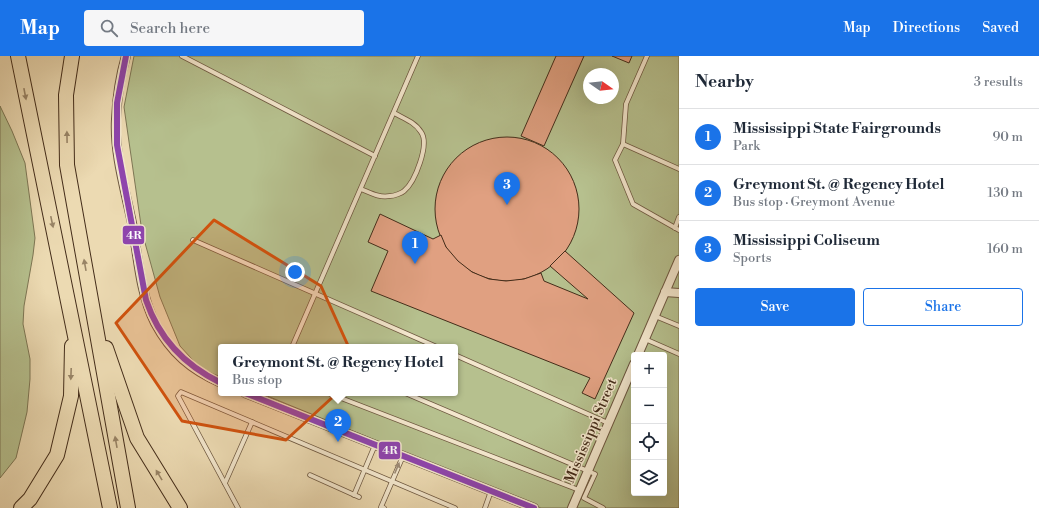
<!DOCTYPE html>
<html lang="en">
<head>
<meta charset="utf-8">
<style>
	:root { --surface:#fff; --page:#f6f6f7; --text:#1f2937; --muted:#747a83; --line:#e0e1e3; --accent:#1a73e8 }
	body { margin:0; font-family:"Libre Bodoni",serif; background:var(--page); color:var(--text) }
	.controls { position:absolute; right:12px; bottom:12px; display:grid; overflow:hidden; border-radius:4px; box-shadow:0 4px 16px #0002 }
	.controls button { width:36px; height:36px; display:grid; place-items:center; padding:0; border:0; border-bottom:1px solid var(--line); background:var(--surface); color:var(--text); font:20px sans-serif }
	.compass { position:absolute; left:583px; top:12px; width:36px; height:36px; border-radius:50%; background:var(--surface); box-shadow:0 4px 16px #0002; rotate:104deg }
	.you { position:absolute; left:295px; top:216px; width:14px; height:14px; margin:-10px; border:3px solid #fff; border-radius:50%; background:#1a73e8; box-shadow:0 0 0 6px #1a73e833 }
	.badge { display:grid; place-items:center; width:26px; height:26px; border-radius:50%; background:var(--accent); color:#fff; font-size:13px; font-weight:700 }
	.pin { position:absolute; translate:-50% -33px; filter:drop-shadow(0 1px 2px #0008) }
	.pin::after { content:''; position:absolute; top:21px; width:14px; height:12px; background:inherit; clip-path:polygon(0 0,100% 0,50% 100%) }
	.popup { position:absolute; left:218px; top:288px; width:240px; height:52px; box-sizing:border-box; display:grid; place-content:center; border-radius:4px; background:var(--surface); filter:drop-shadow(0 1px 3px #0005); font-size:13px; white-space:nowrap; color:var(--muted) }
	.popup b { font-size:15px; color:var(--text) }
	.popup::after { content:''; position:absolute; left:50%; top:100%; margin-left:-8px; border:8px solid transparent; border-top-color:var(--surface) }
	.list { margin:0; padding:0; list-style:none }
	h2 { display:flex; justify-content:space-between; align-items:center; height:52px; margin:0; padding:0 16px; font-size:17px }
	h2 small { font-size:13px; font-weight:400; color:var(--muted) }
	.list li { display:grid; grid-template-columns:26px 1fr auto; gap:12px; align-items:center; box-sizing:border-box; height:56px; padding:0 16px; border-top:1px solid var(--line) }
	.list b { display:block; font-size:15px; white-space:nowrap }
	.list p { margin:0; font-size:13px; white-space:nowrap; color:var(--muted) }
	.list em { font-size:13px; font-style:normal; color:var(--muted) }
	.actions { display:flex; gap:8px; padding:12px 16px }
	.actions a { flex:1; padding:9px 0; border:1px solid var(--accent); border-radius:4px; text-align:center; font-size:14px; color:var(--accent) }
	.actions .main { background:var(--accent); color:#fff }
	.icon { flex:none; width:22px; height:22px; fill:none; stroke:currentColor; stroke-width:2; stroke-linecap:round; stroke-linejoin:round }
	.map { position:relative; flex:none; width:679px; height:452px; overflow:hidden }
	header { display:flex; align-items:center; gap:24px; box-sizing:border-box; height:56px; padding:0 20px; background:var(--accent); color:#fff }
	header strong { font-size:19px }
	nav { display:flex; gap:22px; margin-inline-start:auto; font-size:14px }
	.search { width:280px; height:36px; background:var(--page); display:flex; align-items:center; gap:10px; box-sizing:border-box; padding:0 14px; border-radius:4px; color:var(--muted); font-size:15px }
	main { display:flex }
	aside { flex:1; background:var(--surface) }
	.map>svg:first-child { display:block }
</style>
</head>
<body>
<header>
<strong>Map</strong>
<div class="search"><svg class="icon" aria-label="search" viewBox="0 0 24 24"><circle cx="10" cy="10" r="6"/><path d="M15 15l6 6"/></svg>Search here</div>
<nav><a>Map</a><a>Directions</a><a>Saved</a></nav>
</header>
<main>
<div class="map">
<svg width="679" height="452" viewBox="0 0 679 452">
	<rect width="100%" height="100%" fill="#ecdab2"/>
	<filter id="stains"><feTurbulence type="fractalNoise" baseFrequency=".005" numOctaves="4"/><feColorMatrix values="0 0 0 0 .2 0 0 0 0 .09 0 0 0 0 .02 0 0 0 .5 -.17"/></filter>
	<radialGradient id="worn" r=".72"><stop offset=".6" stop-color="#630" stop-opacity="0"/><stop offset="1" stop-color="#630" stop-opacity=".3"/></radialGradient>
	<g fill="#b6c08e" stroke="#7d7654" fill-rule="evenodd">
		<path d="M134,0H679V452H541L260,337H455V291H221V321L201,313L180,290L160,241L142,176L124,51ZM589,18H613V42H589ZM634,299H664V437H634Z"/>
		<polygon points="0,50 12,75 25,107 35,182 33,199 24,250 23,268 30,303 30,323 27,356 16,402 0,422"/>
	</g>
	<g fill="#e0a081" stroke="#442d1a">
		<polygon points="556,0 584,0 544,90 521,80"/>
		<polygon points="612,0 632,0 629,7"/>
		<circle cx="507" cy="153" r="72"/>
		<polygon points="380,158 433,183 441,179 446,191 458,205 472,216 489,223 506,225 524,223 541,217 544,225 588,243 550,210 565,195 634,257 595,343 582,337 590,322 371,235 388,195 368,186"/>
	</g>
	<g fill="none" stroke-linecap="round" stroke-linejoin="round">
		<g stroke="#6e5840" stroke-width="5.5">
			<g id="lane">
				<polyline points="182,0 375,100"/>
				<polyline points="623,88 626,48 647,0"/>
				<polyline points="679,113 623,88 615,104 633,148 679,174"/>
				<path d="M361,133C371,137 379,142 390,140C394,140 402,137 404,135C415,126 430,88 421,76C415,66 403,62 394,57"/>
				<polyline points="675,172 679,161"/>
				<polyline points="193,184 437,291"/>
				<polyline points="655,260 679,270"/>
				<polyline points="645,283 679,298"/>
				<polyline points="292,291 418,0"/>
				<polyline points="455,299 608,367"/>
				<polyline points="328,337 579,434"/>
				<polyline points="405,337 595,418 584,442 603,452"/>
				<polyline points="310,419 359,441"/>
				<polyline points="225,427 252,366"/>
				<polyline points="354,439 375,389"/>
				<polyline points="238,452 178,340 181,336 455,452"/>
				<polyline points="384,452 381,451 403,400"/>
				<polyline points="485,452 491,435"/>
			</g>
		</g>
		<g stroke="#6e5840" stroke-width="10">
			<g id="street">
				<path d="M126,0C120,20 117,42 116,63C114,97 125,133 132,167C138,200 140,238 155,267C171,297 191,314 221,327"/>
				<polyline points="665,236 679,237"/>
				<polyline points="638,299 679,204"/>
				<polyline points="245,337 534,452"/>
				<polyline points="572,452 634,308"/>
			</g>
		</g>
		<g stroke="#442d1a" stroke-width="16">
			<g id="highway">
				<polyline points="18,0 110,452"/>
				<polyline points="72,0 66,39 67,109 128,452"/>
				<polyline points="106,292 137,382 180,452"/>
				<polyline points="21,452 30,443 57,399 71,340 72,290"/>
			</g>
		</g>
		<use href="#lane" stroke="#f3e7cd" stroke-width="4"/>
		<use href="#street" stroke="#f3e7cd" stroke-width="8"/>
		<use href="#highway" stroke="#ecdab2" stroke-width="14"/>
		<g stroke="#f3e7cd" stroke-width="9">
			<g id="bus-1">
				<path d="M126,0L117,47V89L146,244C159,283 184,309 221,327"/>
				<polyline points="245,337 534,452"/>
			</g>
		</g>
		<use href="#bus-1" stroke="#8e44ad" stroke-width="6"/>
	</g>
	<defs><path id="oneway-solid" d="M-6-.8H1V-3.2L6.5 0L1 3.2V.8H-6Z"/></defs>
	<g fill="#988466">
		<use href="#oneway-solid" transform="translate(25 38) rotate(79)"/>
		<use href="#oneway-solid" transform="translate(67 81) rotate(-91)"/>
		<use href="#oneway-solid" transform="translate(52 166) rotate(78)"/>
		<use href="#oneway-solid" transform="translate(85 209) rotate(-100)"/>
		<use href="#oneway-solid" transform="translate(71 318) rotate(92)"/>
		<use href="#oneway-solid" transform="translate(116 386) rotate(-100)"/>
		<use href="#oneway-solid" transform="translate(159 419) rotate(-121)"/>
	</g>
	<use fill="#9c8a74" href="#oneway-solid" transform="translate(397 412) rotate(-67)"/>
	<path fill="#cf520e" fill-opacity="0.2" stroke="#cf520e" stroke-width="3" stroke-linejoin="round" d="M214,164L321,230L360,316L286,384L182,365L116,267Z"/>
	<g text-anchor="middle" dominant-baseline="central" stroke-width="3" stroke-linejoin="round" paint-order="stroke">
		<g font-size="14" fill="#442d1a" stroke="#f3e7cd">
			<text transform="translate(591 375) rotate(-67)">Mississippi Street</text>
		</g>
	</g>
	<g stroke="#f3e7cd" stroke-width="1.5">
		<rect x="122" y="169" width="23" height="20" rx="4" fill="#8e44ad"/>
		<rect x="378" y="385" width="23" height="19" rx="4" fill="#8e44ad"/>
	</g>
	<g font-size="11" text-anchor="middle" font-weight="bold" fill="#fff">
		<text x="134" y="183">4R</text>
		<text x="390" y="398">4R</text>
	</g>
	<rect width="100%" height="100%" filter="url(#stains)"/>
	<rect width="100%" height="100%" fill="url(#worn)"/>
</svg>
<div class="controls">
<button>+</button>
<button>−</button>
<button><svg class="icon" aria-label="locate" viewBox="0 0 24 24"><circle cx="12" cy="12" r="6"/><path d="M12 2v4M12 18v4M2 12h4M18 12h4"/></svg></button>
<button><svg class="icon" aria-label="layers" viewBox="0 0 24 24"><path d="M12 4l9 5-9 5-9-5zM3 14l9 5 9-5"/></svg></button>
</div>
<svg class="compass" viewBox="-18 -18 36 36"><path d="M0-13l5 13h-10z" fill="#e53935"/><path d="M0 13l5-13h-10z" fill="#747a83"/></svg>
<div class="you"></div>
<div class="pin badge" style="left:415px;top:208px">1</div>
<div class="pin badge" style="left:338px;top:386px">2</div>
<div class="popup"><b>Greymont St. @ Regency Hotel</b>Bus stop</div>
<div class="pin badge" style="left:507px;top:149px">3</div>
</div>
<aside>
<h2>Nearby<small>3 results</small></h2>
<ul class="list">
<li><span class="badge">1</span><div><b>Mississippi State Fairgrounds</b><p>Park</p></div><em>90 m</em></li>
<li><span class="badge">2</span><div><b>Greymont St. @ Regency Hotel</b><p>Bus stop · Greymont Avenue</p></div><em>130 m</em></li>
<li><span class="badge">3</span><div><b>Mississippi Coliseum</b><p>Sports</p></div><em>160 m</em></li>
</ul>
<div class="actions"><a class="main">Save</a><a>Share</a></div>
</aside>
</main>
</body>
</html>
